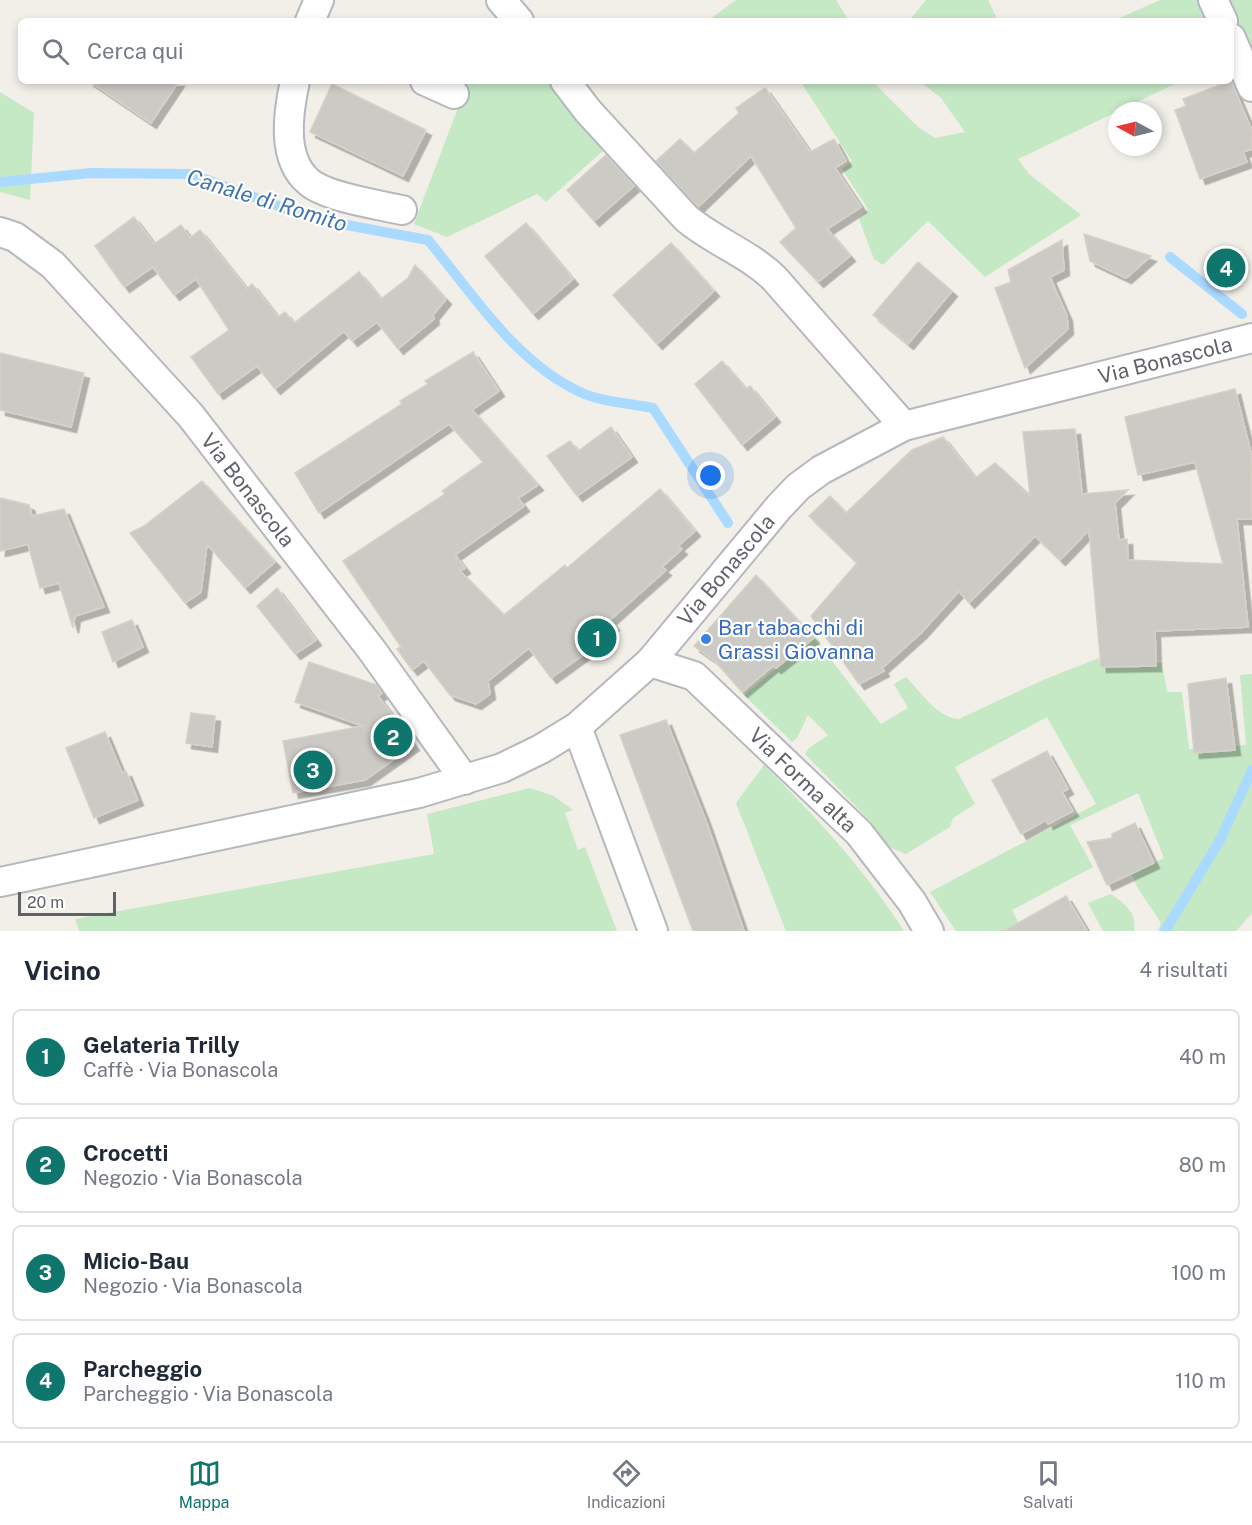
<!DOCTYPE html>
<html lang="it">
<head>
<meta charset="utf-8">
<style>
	:root { --surface:#fff; --page:#f2f2f3; --text:#1f2937; --muted:#747a83; --line:#e0e1e3; --accent:#0f766e }
	body { margin:0; font-family:"Public Sans",sans-serif; background:var(--page); color:var(--text) }
	.compass { position:absolute; left:1108px; top:102px; width:54px; height:54px; border-radius:50%; background:var(--surface); box-shadow:0 3px 9px #0003; rotate:277deg }
	.scale { position:absolute; left:18px; bottom:15px; width:98px; box-sizing:border-box; padding-left:6px; border:3px solid #5f6368; border-top:0; font-size:16px; line-height:21px; white-space:nowrap; color:#5f6368; -webkit-text-stroke:4px #fff; paint-order:stroke }
	.you { position:absolute; left:711px; top:476px; width:21px; height:21px; margin:-15px; border:4px solid #fff; border-radius:50%; background:#1a73e8; box-shadow:0 0 0 9px #1a73e833 }
	.badge { display:grid; place-items:center; width:39px; height:39px; border-radius:50%; background:var(--accent); color:#fff; font-size:20px; font-weight:700 }
	.pin { position:absolute; translate:-50% -50%; border:3px solid #fff; box-shadow:0 2px 6px #0006 }
	.list { margin:0; padding:0; list-style:none }
	h2 { display:flex; justify-content:space-between; align-items:center; height:78px; margin:0; padding:0 24px; font-size:26px }
	h2 small { font-size:20px; font-weight:400; color:var(--muted) }
	.list li { display:grid; grid-template-columns:39px 1fr auto; gap:18px; align-items:center; box-sizing:border-box; height:96px; margin:0 12px 12px; padding:0 12px; border:2px solid var(--line); border-radius:9px }
	.list b { display:block; font-size:22px; white-space:nowrap }
	.list p { margin:0; font-size:20px; white-space:nowrap; color:var(--muted) }
	.list em { font-size:20px; font-style:normal; color:var(--muted) }
	.icon { flex:none; width:33px; height:33px; fill:none; stroke:currentColor; stroke-width:2; stroke-linecap:round; stroke-linejoin:round }
	.map { position:relative; flex:none; width:1252px; height:931px; overflow:hidden }
	.search { position:absolute; background:var(--surface); box-shadow:0 3px 9px #0003; left:18px; right:18px; top:18px; height:66px; display:flex; align-items:center; gap:15px; box-sizing:border-box; padding:0 21px; border-radius:9px; color:var(--muted); font-size:22px }
	.sheet { height:510px; background:var(--surface) }
	nav { display:flex; justify-content:space-around; align-items:center; box-sizing:border-box; height:84px; border-top:2px solid var(--line); background:var(--surface); font-size:16px; color:var(--muted) }
	nav a { display:grid; justify-items:center; gap:3px }
	nav .on { color:var(--accent) }
	.map>svg:first-child { display:block }
</style>
</head>
<body>
<div class="map">
<svg width="1252" height="931" viewBox="0 0 1252 931">
	<defs>
		<filter id="shadow"><feDropShadow dx="5.5" dy="5.5" stdDeviation="0" flood-color="#0004"/></filter>
	</defs>
	<rect width="100%" height="100%" fill="#f1efe8"/>
	<g fill="#c5e8c5">
		<polygon points="736,0 836,0 849,21 711,21 710,19"/>
		<polygon points="926,0 988,0 998,21 909,21"/>
		<polygon points="1160,0 1197,0 1207,21 1113,21"/>
		<polygon points="1223,0 1252,0 1252,63"/>
		<polygon points="468,81 553,81 607,147 546,202 537,194 447,237 414,224"/>
		<polygon points="800,81 872,81 918,127 935,138 965,132 941,98 919,81 1181,81 1018,159 1029,174 1081,215 985,277 928,221 883,265 874,259 859,219 868,209 842,169 852,161"/>
		<polygon points="0,92 34,113 30,200 0,192"/>
		<path d="M814,638L881,724L908,708L894,684L906,677C921,692 937,718 959,719L1043,680L1099,658L1100,664L1162,663L1167,692H1182L1189,749L1246,745L1240,675L1252,674V913L1236,931H1158L1161,923C1153,909 1135,888 1132,874L1164,858L1138,793L1070,825L1093,867L1012,910L1023,931H956L930,892L1096,804L1047,717L955,767L975,804L953,818L950,827L906,854L889,847L871,822L805,754L809,748L828,735L808,715L797,738L792,742L744,695Z"/>
		<path d="M764,765C816,817 864,869 904,931H786L736,803Z"/>
		<polygon points="530,788 552,795 573,810 565,813 578,850 585,847 617,931 79,931 75,919 434,854 427,814"/>
		<path d="M1111,894C1125,904 1137,913 1134,931H1103L1088,903Z"/>
	</g>
	<g fill="none" stroke-linecap="round" stroke-linejoin="round">
		<g stroke="#aadaff" stroke-width="10">
			<path d="M0,182L91,173L191,174L314,219L428,240C473,294 515,362 580,392C601,402 630,403 653,408L728,523"/>
			<polyline points="1170,257 1242,314"/>
			<polyline points="1165,931 1220,840 1252,770"/>
		</g>
	</g>
	<g fill="#cccac5" stroke="#d6d1c6" stroke-width="1.5" filter="url(#shadow)">
		<polygon points="89,81 179,81 151,123"/>
		<polygon points="1231,81 1252,131 1252,149 1243,152 1247,162 1200,179 1175,110 1186,106 1183,99"/>
		<polygon points="332,84 426,130 403,176 310,132"/>
		<polygon points="765,88 810,152 834,139 846,161 835,168 861,207 827,229 850,256 818,282 780,242 796,228 751,156 698,207 656,161 680,139 694,153 739,113 736,108"/>
		<polygon points="606,155 634,186 594,221 567,190"/>
		<polygon points="134,217 154,244 181,225 190,238 200,230 247,289 252,284 278,317 285,312 294,323 359,272 381,299 408,278 415,265 446,299 433,315 434,319 398,349 377,322 352,341 344,331 275,389 257,366 218,394 191,357 229,330 196,279 174,295 153,267 124,287 95,246"/>
		<polygon points="526,223 573,279 533,314 485,256"/>
		<polygon points="1084,234 1151,256 1126,278 1090,261"/>
		<polygon points="1062,240 1064,270 1050,277 1067,316 1068,329 1025,368 995,288 1011,282 1008,270"/>
		<polygon points="671,243 714,291 657,344 613,295"/>
		<polygon points="918,262 952,291 908,344 873,315"/>
		<polygon points="473,352 499,391 472,410 538,485 518,498 524,506 455,555 465,568 460,571 504,615 565,565 567,568 660,489 695,531 678,546 682,549 662,567 666,570 610,620 614,625 588,645 591,649 551,678 529,648 488,681 490,694 476,704 450,695 424,661 412,670 397,649 401,647 343,561 445,494 442,491 483,462 449,424 319,513 295,473 402,404 400,401 428,384 425,381"/>
		<polygon points="0,353 84,373 71,427 0,410"/>
		<polygon points="722,361 746,389 750,386 775,417 742,445 695,384"/>
		<polygon points="1235,389 1251,453 1252,519 1237,519 1248,627 1155,631 1156,666 1101,667 1089,530 1060,560 1035,536 969,603 959,591 921,633 882,668 884,671 859,684 811,616 857,563 809,516 830,496 846,513 912,450 943,437 975,478 995,463 1030,495 1023,432 1075,429 1082,494 1128,490 1115,503 1119,540 1127,539 1128,560 1223,564 1195,462 1138,475 1125,417"/>
		<polygon points="611,427 632,457 577,496 547,456 570,441 578,451"/>
		<polygon points="202,481 275,562 245,588 207,544 201,592 185,603 130,533 144,526"/>
		<polygon points="0,498 29,505 32,516 64,509 104,607 75,616 73,628 59,583 40,588 28,544 0,551"/>
		<polygon points="756,575 814,638 776,668 773,666 742,692 715,661 694,646"/>
		<polygon points="277,588 316,640 295,654 257,606"/>
		<polygon points="132,620 143,647 113,662 102,632"/>
		<polygon points="309,662 377,685 382,693 378,696 414,745 365,780 293,793 283,741 363,726 295,702"/>
		<polygon points="1226,678 1235,750 1194,753 1188,684"/>
		<polygon points="191,713 215,716 212,747 186,743"/>
		<polygon points="666,720 706,821 744,931 693,931 620,735"/>
		<polygon points="105,732 122,773 126,771 138,800 94,818 66,748"/>
		<polygon points="1047,751 1068,789 1062,792 1073,811 1048,824 1046,820 1021,834 992,780"/>
		<polygon points="1135,823 1154,863 1107,885 1087,842 1112,838 1112,834"/>
		<polygon points="1066,896 1087,931 1004,931"/>
	</g>
	<g fill="none" stroke-linecap="round" stroke-linejoin="round">
		<g stroke="#b5b8bc" stroke-width="32">
			<g id="minor">
				<polyline points="501,0 519,21"/>
				<polyline points="1213,0 1223,21"/>
				<polyline points="310,21 319,0"/>
				<polyline points="1231,38 1252,87"/>
				<path d="M295,81C288,113 281,159 309,182C326,197 379,205 402,210"/>
				<polyline points="425,81 454,94"/>
				<path d="M565,81L588,111L686,218C713,241 748,253 774,278L904,426"/>
				<polyline points="0,232 15,237 53,265 191,416 371,649 465,780"/>
				<polyline points="650,662 694,676 859,833 912,902 929,931"/>
				<polyline points="577,727 653,931"/>
				<polyline points="0,882 419,793 502,768 541,749 577,727 650,662 779,507 798,487 821,470 904,426 1252,338"/>
			</g>
		</g>
		<use href="#minor" stroke="#fff" stroke-width="28"/>
	</g>
	<circle fill="#3f7fe0" stroke="#fff" stroke-width="2" cx="706" cy="639" r="6"/>
	<g text-anchor="middle" dominant-baseline="central" stroke-width="4.5" stroke-linejoin="round" paint-order="stroke">
		<g font-size="21" fill="#5f6368" stroke="#fff">
			<text transform="translate(1165 360) rotate(-14)">Via Bonascola</text>
			<text transform="translate(248 490) rotate(52)">Via Bonascola</text>
			<text transform="translate(726 570) rotate(-50)">Via Bonascola</text>
			<text transform="translate(803 780) rotate(44)">Via Forma alta</text>
		</g>
		<g font-size="21" fill="#366cbe" stroke="#fff" text-anchor="start">
			<text x="718" y="627">Bar tabacchi di<tspan x="718" dy="24">Grassi Giovanna</tspan></text>
		</g>
		<g font-size="22" font-style="italic" fill="#4174aa" stroke="#fff">
			<text transform="translate(267 200) rotate(17)">Canale di Romito</text>
		</g>
	</g>
</svg>
<svg class="compass" viewBox="-18 -18 36 36"><path d="M0-13l5 13h-10z" fill="#e53935"/><path d="M0 13l5-13h-10z" fill="#747a83"/></svg>
<div class="scale">20 m</div>
<div class="you"></div>
<div class="pin badge" style="left:597px;top:638px">1</div>
<div class="pin badge" style="left:393px;top:737px">2</div>
<div class="pin badge" style="left:313px;top:770px">3</div>
<div class="pin badge" style="left:1226px;top:268px">4</div>
<div class="search"><svg class="icon" aria-label="search" viewBox="0 0 24 24"><circle cx="10" cy="10" r="6"/><path d="M15 15l6 6"/></svg>Cerca qui</div>
</div>
<section class="sheet">
<h2>Vicino<small>4 risultati</small></h2>
<ul class="list">
<li><span class="badge">1</span><div><b>Gelateria Trilly</b><p>Caffè · Via Bonascola</p></div><em>40 m</em></li>
<li><span class="badge">2</span><div><b>Crocetti</b><p>Negozio · Via Bonascola</p></div><em>80 m</em></li>
<li><span class="badge">3</span><div><b>Micio-Bau</b><p>Negozio · Via Bonascola</p></div><em>100 m</em></li>
<li><span class="badge">4</span><div><b>Parcheggio</b><p>Parcheggio · Via Bonascola</p></div><em>110 m</em></li>
</ul>
</section>
<nav>
<a class="on"><svg class="icon" aria-label="map" viewBox="0 0 24 24"><path d="M3 6l6-2 6 2 6-2v14l-6 2-6-2-6 2zM9 4v14M15 6v14"/></svg>Mappa</a>
<a><svg class="icon" aria-label="directions" viewBox="0 0 24 24"><path d="M12 3l9 9-9 9-9-9zM9 14v-3h6M13 9l2 2-2 2"/></svg>Indicazioni</a>
<a><svg class="icon" aria-label="saved" viewBox="0 0 24 24"><path d="M7 4h10v16l-5-4-5 4z"/></svg>Salvati</a>
</nav>
</body>
</html>
